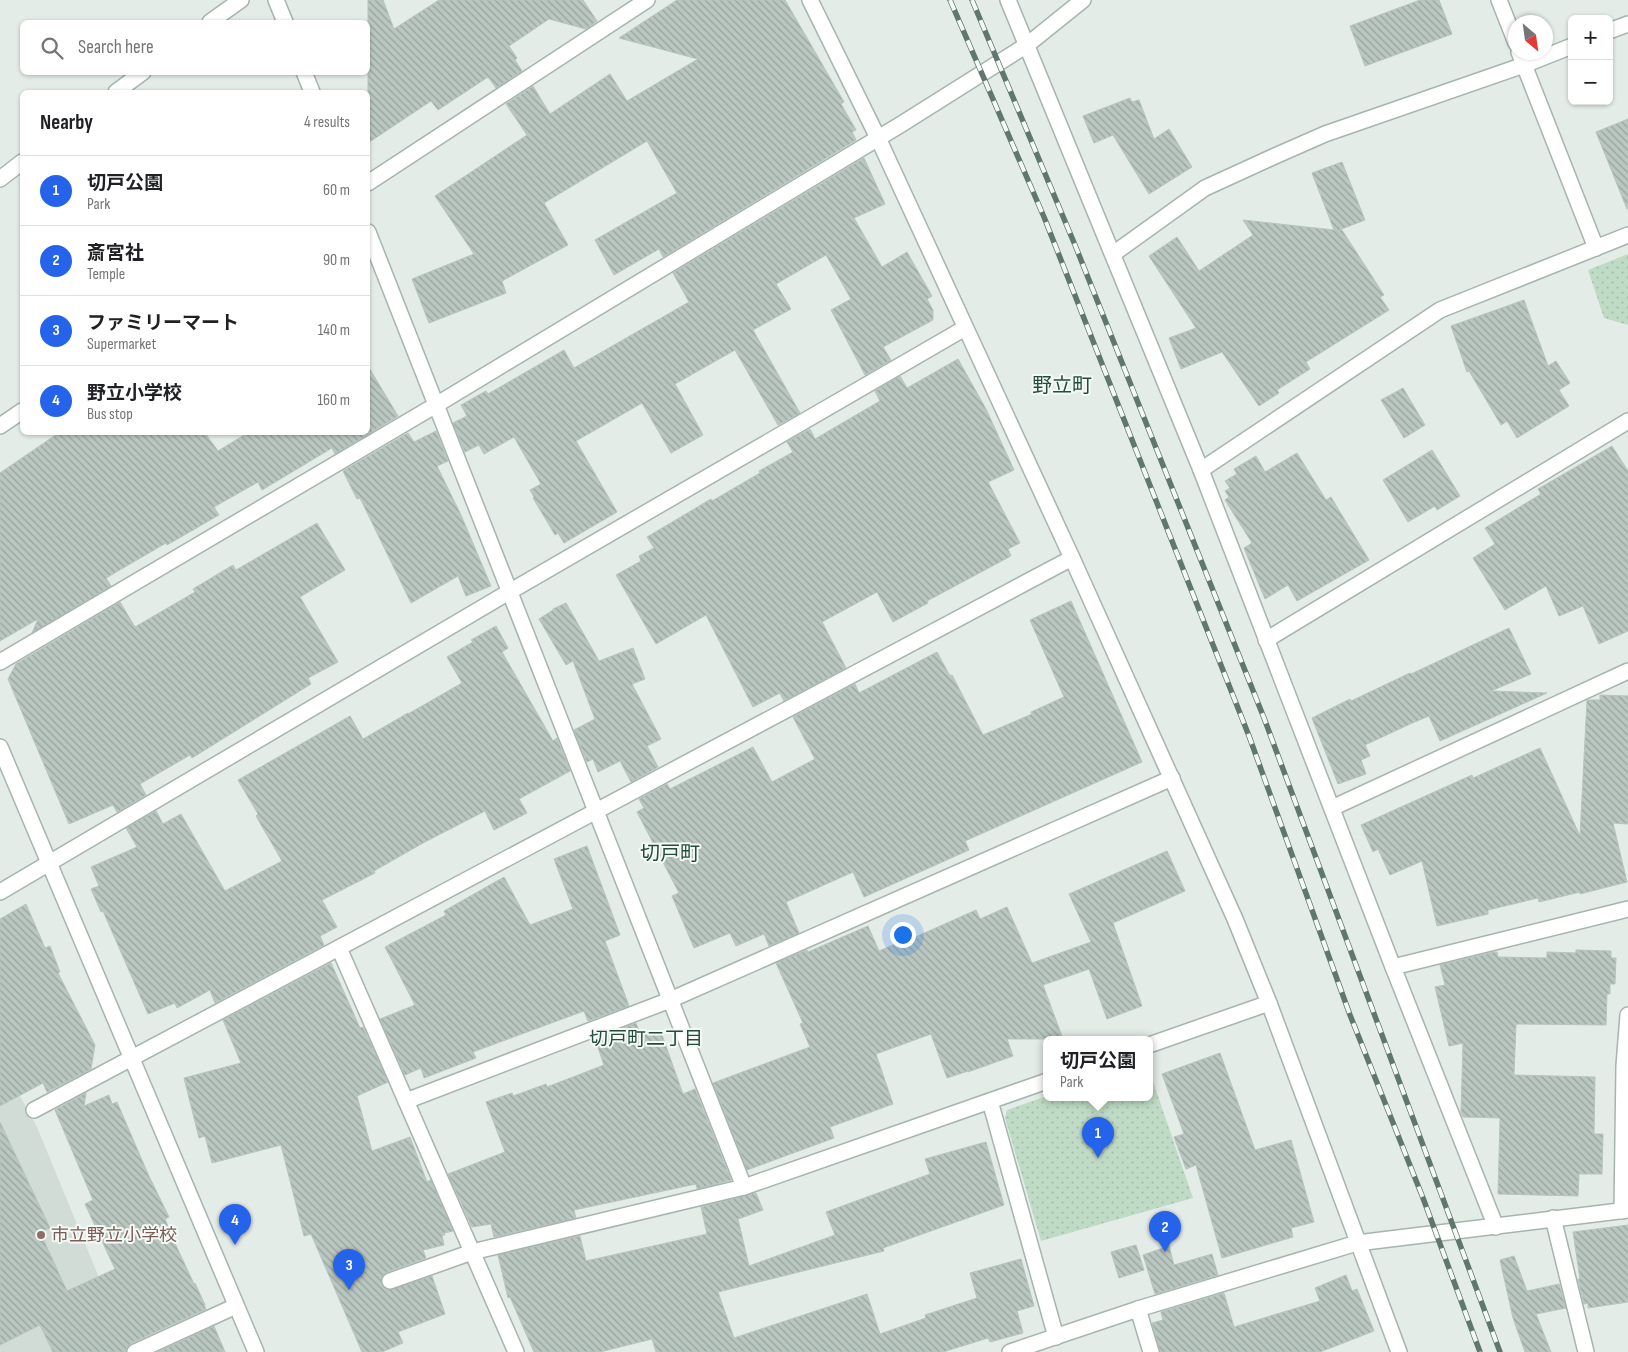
<!DOCTYPE html>
<html lang="en">
<head>
<meta charset="utf-8">
<style>
	:root { --surface:#fff; --page:#f6f6f6; --text:#202124; --muted:#757577; --line:#e0e0e0; --accent:#2563eb }
	body { margin:0; font-family:"Sofia Sans Condensed","Noto Sans JP",sans-serif; background:var(--page); color:var(--text) }
	.controls { position:absolute; right:15px; top:15px; display:grid; overflow:hidden; border-radius:8px; box-shadow:0 1px 4px #0004 }
	.controls button { width:45px; height:45px; display:grid; place-items:center; padding:0; border:0; border-bottom:1px solid var(--line); background:var(--surface); color:var(--text); font:25px sans-serif }
	.compass { position:absolute; left:1508px; top:15px; width:45px; height:45px; border-radius:50%; background:var(--surface); box-shadow:0 1px 4px #0004; rotate:151deg }
	.you { position:absolute; left:902px; top:934px; width:18px; height:18px; margin:-12px; border:4px solid #fff; border-radius:50%; background:#1a73e8; box-shadow:0 0 0 8px #1a73e833 }
	.badge { display:grid; place-items:center; width:32px; height:32px; border-radius:50%; background:var(--accent); color:#fff; font-size:16px; font-weight:700 }
	.pin { position:absolute; translate:-50% -41px; filter:drop-shadow(0 1px 2px #0008) }
	.pin::after { content:''; position:absolute; top:26px; width:18px; height:15px; background:inherit; clip-path:polygon(0 0,100% 0,50% 100%) }
	.popup { position:absolute; left:1043px; top:1036px; width:110px; height:65px; box-sizing:border-box; display:grid; place-content:center; border-radius:8px; background:var(--surface); filter:drop-shadow(0 1px 4px #0005); font-size:16px; white-space:nowrap; color:var(--muted) }
	.popup b { font-size:19px; color:var(--text) }
	.popup::after { content:''; position:absolute; left:50%; top:100%; margin-left:-10px; border:10px solid transparent; border-top-color:var(--surface) }
	.list { margin:0; padding:0; list-style:none }
	h2 { display:flex; justify-content:space-between; align-items:center; height:65px; margin:0; padding:0 20px; font-size:21px }
	h2 small { font-size:16px; font-weight:400; color:var(--muted) }
	.list li { display:grid; grid-template-columns:32px 1fr auto; gap:15px; align-items:center; box-sizing:border-box; height:70px; padding:0 20px; border-top:1px solid var(--line) }
	.list b { display:block; font-size:19px; white-space:nowrap }
	.list p { margin:0; font-size:16px; white-space:nowrap; color:var(--muted) }
	.list em { font-size:16px; font-style:normal; color:var(--muted) }
	.icon { flex:none; width:28px; height:28px; fill:none; stroke:currentColor; stroke-width:2; stroke-linecap:round; stroke-linejoin:round }
	.map { position:relative; flex:none; width:1628px; height:1352px; overflow:hidden }
	.search { position:absolute; background:var(--surface); box-shadow:0 1px 4px #0004; left:20px; top:20px; width:350px; height:55px; display:flex; align-items:center; gap:12px; box-sizing:border-box; padding:0 18px; border-radius:8px; color:var(--muted); font-size:19px }
	.panel { position:absolute; background:var(--surface); box-shadow:0 1px 4px #0004; left:20px; top:90px; width:350px; height:345px; border-radius:8px }
	.map>svg:first-child { display:block }
</style>
</head>
<body>
<div class="map">
<svg width="1628" height="1352" viewBox="0 0 1628 1352">
	<defs>
		<pattern id="park-dots" width="8" height="8" patternUnits="userSpaceOnUse" patternTransform="scale(1.25)"><rect width="8" height="8" fill="#bfdbc5"/><path d="M2 2h.1M6 6h.1" fill="none" stroke="#a4bdaa" stroke-width="1.8" stroke-linecap="round"/></pattern>
		<pattern id="building-back-hatch" width="6" height="6" patternUnits="userSpaceOnUse" patternTransform="scale(1.25)"><rect width="6" height="6" fill="#bac7c1"/><path d="M-1 5l2 2M0 0l6 6M5-1l2 2" fill="none" stroke="#97a39e"/></pattern>
	</defs>
	<rect width="100%" height="100%" fill="#e4ece8"/>
	<polygon fill="#d2dcd7" points="0,1060 37,1127 126,1343 106,1352 0,1352"/>
	<g fill="url(#park-dots)">
		<polygon points="1628,254 1628,325 1604,318 1588,270"/>
		<polygon points="1149,1070 1193,1198 1041,1241 1005,1118 1007,1110 1047,1096 1149,1097"/>
	</g>
	<g fill="url(#building-back-hatch)" stroke="#b7c5be">
		<polygon points="368,0 383,0 394,29 439,0 583,0 597,21 586,29 549,19 509,46 517,58 515,60 522,71 496,88 488,77 438,110 431,101 368,143"/>
		<polygon points="677,0 785,0 844,102 841,104 856,130 852,132 856,140 663,257 659,249 614,275 595,240 677,193 647,141 544,203 568,245 502,281 506,293 429,323 412,279 474,254 435,196 527,135 506,104 533,86 550,114 610,74 627,101 698,59 619,38"/>
		<polygon points="1420,0 1439,0 1452,34 1365,66 1350,26"/>
		<polygon points="1130,98 1132,102 1139,100 1154,139 1169,129 1192,167 1149,194 1113,135 1094,143 1083,116"/>
		<polygon points="1628,119 1628,209 1627,209 1596,132"/>
		<polygon points="864,158 885,204 854,218 882,267 907,252 932,296 927,299 933,310 933,320 883,347 891,360 865,375 831,310 851,299 826,255 776,284 791,309 753,330 800,413 778,425 735,350 675,384 703,435 671,453 642,403 576,441 617,512 564,543 558,533 555,535 533,498 534,497 530,490 541,484 514,437 484,454 479,445 465,452 453,423 467,416 461,405 486,391 488,394 564,350 574,368 689,302 673,273"/>
		<polygon points="1342,162 1365,220 1339,230 1342,230 1384,295 1380,297 1389,310 1306,362 1310,369 1277,390 1279,393 1259,406 1222,352 1181,369 1169,338 1196,328 1149,256 1177,237 1199,271 1253,235 1243,220 1334,230 1312,173"/>
		<polygon points="1524,300 1548,366 1556,361 1570,383 1559,390 1569,406 1517,438 1507,421 1501,425 1469,371 1467,372 1451,326"/>
		<polygon points="958,359 986,409 1014,470 988,482 1020,543 1008,549 1011,556 927,601 928,603 893,622 877,592 822,622 846,668 784,701 780,693 753,707 706,615 656,644 616,575 641,561 639,556 654,548 647,537 711,499 712,501 760,473 759,471 793,452 787,442 810,429 815,439 880,401 875,391 900,376 907,388"/>
		<polygon points="368,366 398,416 335,454 332,448 262,490 258,482 214,507 219,515 167,545 166,543 106,578 111,586 32,633 38,619 0,641 0,473 60,432 205,433 218,451 249,432 368,432"/>
		<polygon points="1403,388 1425,425 1404,438 1381,400"/>
		<polygon points="436,431 448,461 437,466 461,515 491,586 466,596 458,576 411,603 360,498 357,499 343,471 408,433 414,442"/>
		<polygon points="1612,446 1628,471 1628,631 1599,644 1583,606 1559,616 1546,586 1505,610 1473,558 1495,544 1485,528 1541,494 1538,489"/>
		<polygon points="1432,450 1460,496 1437,510 1435,506 1408,522 1383,480"/>
		<polygon points="1297,453 1326,500 1331,497 1369,560 1297,601 1288,585 1265,599 1244,548 1252,543 1225,500 1229,497 1225,491 1230,488 1225,481 1237,474 1234,469 1256,456 1265,472"/>
		<polygon points="317,523 345,570 300,597 338,662 308,678 311,684 192,758 190,755 140,784 146,795 117,812 113,805 69,824 8,679 16,664 120,602 135,627 195,592 193,589 233,565 236,570"/>
		<polygon points="1071,601 1142,762 965,841 969,850 864,897 853,872 786,902 799,933 769,946 764,934 736,946 730,933 694,948 672,896 679,893 637,812 644,808 639,799 667,784 670,789 753,747 772,782 815,759 793,717 855,684 859,693 937,652 950,676 952,675 983,735 1032,714 1031,712 1064,697 1030,620"/>
		<polygon points="566,603 599,661 633,648 645,679 632,684 661,739 647,746 658,767 631,782 620,761 598,772 593,759 587,762 574,730 595,719 573,661 566,665 539,619 553,610 553,609"/>
		<polygon points="496,626 508,648 502,652 553,741 557,738 570,771 519,799 527,813 494,830 485,811 423,843 374,871 375,873 322,900 337,927 320,936 324,945 215,1003 210,990 177,1008 175,1003 148,1014 103,911 101,912 91,889 99,886 91,867 137,847 126,828 156,811 163,824 181,814 225,891 282,861 256,816 258,814 238,780 350,716 363,739 408,713 408,714 462,683 447,657 473,642 471,640"/>
		<polygon points="1509,628 1531,674 1491,691 1547,693 1440,741 1429,716 1410,724 1365,745 1370,756 1361,760 1366,774 1338,784 1312,718 1350,699 1351,701 1410,673 1411,674"/>
		<polygon points="1600,695 1628,696 1628,824 1613,823 1627,882 1580,894 1580,892 1539,902 1538,898 1488,910 1488,914 1437,926 1422,861 1390,875 1378,849 1373,852 1361,825 1472,775 1473,778 1540,748 1580,836 1587,700 1600,700"/>
		<polygon points="587,846 620,935 605,941 629,1006 588,1021 584,1011 473,1052 476,1058 424,1078 421,1068 405,1075 380,1019 415,1005 385,947 446,915 444,911 504,877 530,925 573,909 554,859"/>
		<polygon points="1167,851 1185,891 1113,923 1142,1006 1107,1019 1089,969 1043,985 1063,1039 1007,1039 1013,1056 968,1072 968,1071 947,1078 931,1034 876,1054 893,1104 830,1127 834,1138 747,1170 713,1083 810,1047 800,1024 803,1023 776,963 807,950 808,952 868,926 879,951 911,937 911,939 976,910 980,919 1007,907 1032,963 1091,942 1069,894"/>
		<polygon points="26,904 45,948 50,946 60,972 58,973 95,1045 91,1069 47,1092 43,1083 0,1106 0,919"/>
		<polygon points="1576,950 1611,951 1611,958 1616,958 1615,984 1610,984 1610,994 1607,994 1606,1025 1516,1024 1514,1075 1595,1077 1594,1134 1603,1134 1602,1174 1579,1174 1578,1196 1498,1194 1500,1118 1463,1117 1461,1112 1463,1043 1449,1046 1435,987 1445,985 1440,965 1494,952 1497,952 1498,957 1547,958 1547,952 1576,953"/>
		<polygon points="331,963 360,1028 363,1027 388,1082 357,1096 372,1151 410,1137 427,1182 431,1180 453,1231 444,1233 445,1235 442,1235 444,1245 423,1250 426,1258 387,1272 383,1275 381,1285 389,1290 432,1276 445,1314 398,1332 403,1343 382,1352 362,1352 311,1234 304,1236 281,1145 212,1163 205,1136 199,1138 184,1078 241,1063 223,1020"/>
		<polygon points="636,1023 640,1034 648,1031 650,1036 661,1032 683,1094 695,1089 731,1180 697,1189 696,1184 574,1210 576,1218 494,1237 491,1224 472,1227 448,1174 505,1152 486,1102 512,1093 513,1096 546,1084 547,1087 604,1065 595,1039"/>
		<polygon points="1220,1053 1255,1150 1291,1140 1314,1222 1291,1228 1293,1237 1222,1258 1196,1165 1186,1169 1174,1137 1184,1134 1162,1074"/>
		<polygon points="86,1093 84,1106 109,1095 112,1104 117,1102 148,1174 169,1217 165,1219 168,1226 167,1226 194,1284 195,1283 205,1305 204,1305 206,1309 131,1343 127,1347 126,1352 53,1352 40,1325 0,1345 0,1122 50,1228 40,1232 67,1291 115,1269 85,1204 93,1200 55,1110"/>
		<polygon points="986,1142 1004,1205 883,1248 884,1251 718,1292 734,1338 867,1294 880,1334 926,1318 925,1315 977,1298 970,1273 1021,1259 1034,1306 1017,1311 1023,1333 990,1342 988,1338 943,1352 656,1352 652,1339 600,1352 534,1352 510,1297 508,1298 498,1255 580,1236 586,1261 707,1234 701,1207 756,1193 763,1210 738,1219 749,1266 835,1235 826,1212 930,1174 925,1159"/>
		<polygon points="1628,1225 1628,1302 1588,1308 1588,1303 1584,1304 1578,1279 1580,1279 1573,1232"/>
		<polygon points="1136,1245 1144,1270 1119,1278 1111,1252"/>
		<polygon points="1169,1246 1174,1265 1212,1254 1218,1275 1155,1294 1143,1255"/>
		<polygon points="1514,1256 1527,1291 1559,1284 1566,1308 1536,1314 1551,1352 1525,1352 1513,1318 1500,1260"/>
		<polygon points="1346,1275 1352,1291 1357,1289 1374,1331 1320,1352 1160,1352 1152,1323 1163,1320 1161,1312 1224,1293 1234,1327 1320,1301 1315,1288"/>
		<polygon points="214,1326 225,1352 158,1352"/>
	</g>
	<g fill="none" stroke-linecap="round" stroke-linejoin="round">
		<g stroke="#a7b4ae" stroke-width="18">
			<g id="minor">
				<polyline points="276,0 285,22"/>
				<polyline points="810,0 878,138 1072,558 1235,919 1269,1003 1399,1352"/>
				<polyline points="1008,0 1201,470 1393,967 1496,1227"/>
				<polyline points="1499,0 1516,43"/>
				<polyline points="210,22 241,0"/>
				<polyline points="1609,31 1628,24"/>
				<polyline points="1519,52 1596,248"/>
				<polyline points="304,72 312,92"/>
				<polyline points="116,92 143,72"/>
				<polyline points="0,179 22,162"/>
				<polyline points="368,183 647,0"/>
				<polyline points="368,232 744,1187"/>
				<polyline points="1113,254 1205,188 1275,156 1325,134 1524,65 1572,46"/>
				<polyline points="0,426 22,411"/>
				<polyline points="1201,470 1440,310 1628,235"/>
				<polyline points="1266,640 1628,421"/>
				<polyline points="0,662 436,405 900,125 1027,45 1083,0"/>
				<polyline points="1332,808 1628,671"/>
				<polyline points="0,892 509,592 965,328"/>
				<polyline points="339,948 516,1352"/>
				<polyline points="1393,967 1628,909"/>
				<polyline points="1149,1045 1269,1003"/>
				<polyline points="406,1101 670,1000 1172,778"/>
				<polyline points="990,1101 1056,1337"/>
				<polyline points="34,1110 1072,558"/>
				<polyline points="1622,1211 1624,1066 1628,1015"/>
				<polyline points="1553,1218 1586,1352"/>
				<polyline points="390,1281 472,1252 744,1187 1047,1081"/>
				<polyline points="1138,1309 1151,1352"/>
				<polyline points="135,1352 236,1306"/>
				<polyline points="1010,1352 1138,1309 1357,1243 1628,1210"/>
			</g>
		</g>
		<g stroke="#a7b4ae" stroke-width="18">
			<polyline id="tertiary" points="0,747 256,1352"/>
		</g>
		<use href="#minor" stroke="#fff" stroke-width="15"/>
		<use href="#tertiary" stroke="#fff" stroke-width="15"/>
		<g stroke="#60776f" stroke-width="5.5">
			<g id="rail">
				<polyline points="950,0 1044,217 1249,736 1350,1015 1423,1198 1480,1352"/>
				<polyline points="972,0 1075,245 1264,718 1500,1352"/>
			</g>
		</g>
		<use href="#rail" stroke="#f4f9f6" stroke-width="4" stroke-dasharray="11" stroke-linecap="butt"/>
	</g>
	<circle fill="#8d6e63" stroke="#f4f9f6" stroke-width="2" cx="41" cy="1235" r="5"/>
	<g text-anchor="middle" dominant-baseline="central" stroke-width="4" stroke-linejoin="round" paint-order="stroke">
		<g font-size="18" fill="#785e54" stroke="#f4f9f6" text-anchor="start">
			<text x="51" y="1235">市立野立小学校</text>
		</g>
		<g font-size="19" fill="#234c3f" stroke="#f4f9f6">
			<text x="646" y="1039">切戸町二丁目</text>
		</g>
		<g font-size="20" fill="#234c3f" stroke="#f4f9f6">
			<text x="1062" y="386">野立町</text>
			<text x="670" y="854">切戸町</text>
		</g>
	</g>
</svg>
<div class="controls">
<button>+</button>
<button>−</button>
</div>
<svg class="compass" viewBox="-18 -18 36 36"><path d="M0-13l5 13h-10z" fill="#e53935"/><path d="M0 13l5-13h-10z" fill="#757577"/></svg>
<div class="you"></div>
<div class="pin badge" style="left:1098px;top:1158px">1</div>
<div class="popup"><b>切戸公園</b>Park</div>
<div class="pin badge" style="left:1165px;top:1252px">2</div>
<div class="pin badge" style="left:349px;top:1290px">3</div>
<div class="pin badge" style="left:235px;top:1245px">4</div>
<div class="search"><svg class="icon" aria-label="search" viewBox="0 0 24 24"><circle cx="10" cy="10" r="6"/><path d="M15 15l6 6"/></svg>Search here</div>
<section class="panel">
<h2>Nearby<small>4 results</small></h2>
<ul class="list">
<li><span class="badge">1</span><div><b>切戸公園</b><p>Park</p></div><em>60 m</em></li>
<li><span class="badge">2</span><div><b>斎宮社</b><p>Temple</p></div><em>90 m</em></li>
<li><span class="badge">3</span><div><b>ファミリーマート</b><p>Supermarket</p></div><em>140 m</em></li>
<li><span class="badge">4</span><div><b>野立小学校</b><p>Bus stop</p></div><em>160 m</em></li>
</ul>
</section>
</div>
</body>
</html>
